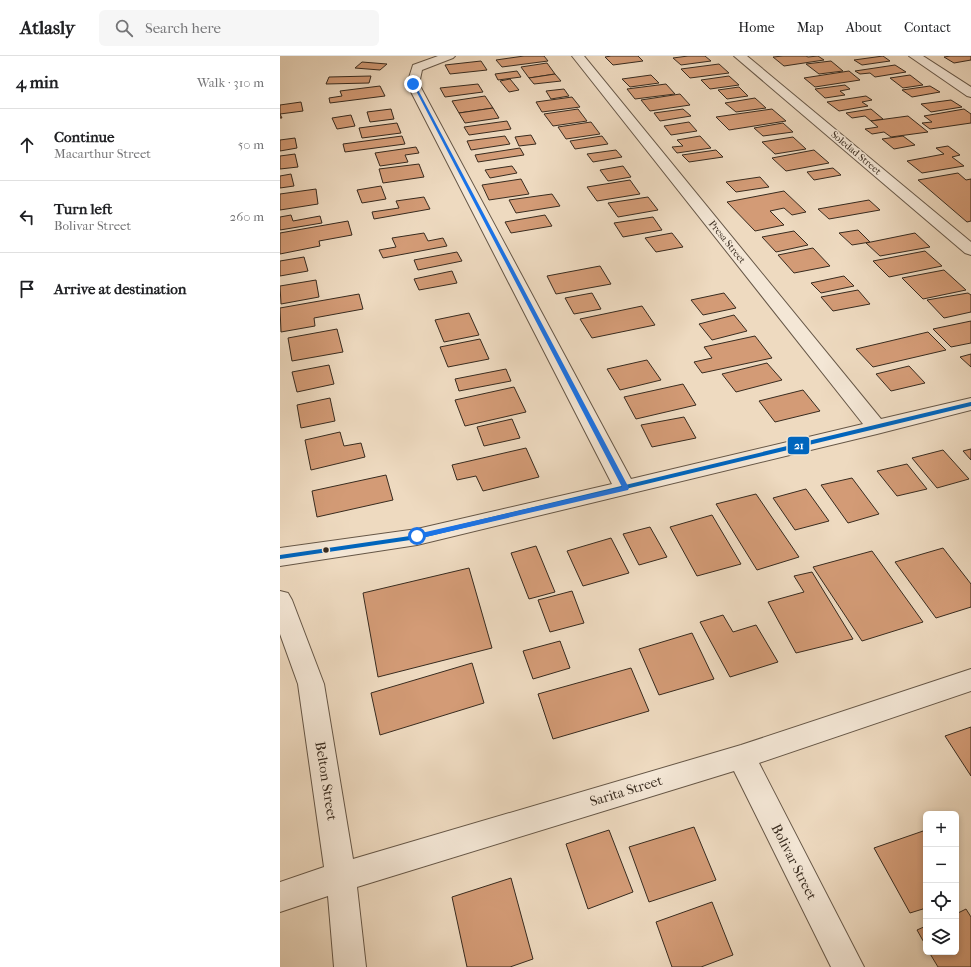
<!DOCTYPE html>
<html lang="en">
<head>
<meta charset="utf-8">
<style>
	:root { --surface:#fff; --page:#f6f6f6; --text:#202124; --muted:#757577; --line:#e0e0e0 }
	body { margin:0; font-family:"IM FELL French Canon",serif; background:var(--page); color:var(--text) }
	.controls { position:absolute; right:12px; bottom:12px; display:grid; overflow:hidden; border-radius:6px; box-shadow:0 2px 6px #0003 }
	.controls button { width:36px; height:36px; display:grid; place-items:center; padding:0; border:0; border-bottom:1px solid var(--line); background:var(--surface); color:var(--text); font:20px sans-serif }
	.stop { position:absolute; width:12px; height:12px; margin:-9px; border:3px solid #1a73e8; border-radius:50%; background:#fff }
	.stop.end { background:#1a73e8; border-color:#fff; box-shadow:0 1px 4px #0008 }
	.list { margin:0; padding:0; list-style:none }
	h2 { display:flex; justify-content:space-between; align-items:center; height:52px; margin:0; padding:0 16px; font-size:17px }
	h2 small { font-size:13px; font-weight:400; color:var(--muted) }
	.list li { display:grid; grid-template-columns:26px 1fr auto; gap:12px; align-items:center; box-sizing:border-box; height:72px; padding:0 16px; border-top:1px solid var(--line) }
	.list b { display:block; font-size:15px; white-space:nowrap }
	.list p { margin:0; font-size:13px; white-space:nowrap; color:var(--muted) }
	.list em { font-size:13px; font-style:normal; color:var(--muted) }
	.icon { flex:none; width:22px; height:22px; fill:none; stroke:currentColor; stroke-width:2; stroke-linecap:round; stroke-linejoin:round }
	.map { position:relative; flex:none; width:691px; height:911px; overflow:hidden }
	header { display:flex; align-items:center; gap:24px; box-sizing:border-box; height:56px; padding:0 20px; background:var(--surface); border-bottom:1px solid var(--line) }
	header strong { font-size:19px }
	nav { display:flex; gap:22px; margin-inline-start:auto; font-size:14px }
	.search { width:280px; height:36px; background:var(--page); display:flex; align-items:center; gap:10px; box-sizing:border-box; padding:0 14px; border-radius:6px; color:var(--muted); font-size:15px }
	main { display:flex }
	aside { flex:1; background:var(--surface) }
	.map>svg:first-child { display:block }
</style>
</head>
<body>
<header>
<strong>Atlasly</strong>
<div class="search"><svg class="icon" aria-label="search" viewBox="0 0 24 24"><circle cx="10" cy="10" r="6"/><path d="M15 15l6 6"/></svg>Search here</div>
<nav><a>Home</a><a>Map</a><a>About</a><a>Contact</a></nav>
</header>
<main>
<aside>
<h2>4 min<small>Walk · 310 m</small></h2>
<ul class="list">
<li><svg class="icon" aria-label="ahead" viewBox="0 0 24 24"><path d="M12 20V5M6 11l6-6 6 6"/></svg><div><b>Continue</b><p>Macarthur Street</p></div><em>50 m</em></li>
<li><svg class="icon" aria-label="left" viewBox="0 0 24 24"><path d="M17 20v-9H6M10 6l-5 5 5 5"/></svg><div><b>Turn left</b><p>Bolivar Street</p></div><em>260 m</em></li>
<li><svg class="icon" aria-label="arrive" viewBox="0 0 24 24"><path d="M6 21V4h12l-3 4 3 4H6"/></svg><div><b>Arrive at destination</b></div></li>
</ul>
</aside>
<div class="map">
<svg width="691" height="911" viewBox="0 0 691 911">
	<rect width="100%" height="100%" fill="#eedac0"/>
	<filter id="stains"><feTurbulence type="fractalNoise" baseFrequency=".005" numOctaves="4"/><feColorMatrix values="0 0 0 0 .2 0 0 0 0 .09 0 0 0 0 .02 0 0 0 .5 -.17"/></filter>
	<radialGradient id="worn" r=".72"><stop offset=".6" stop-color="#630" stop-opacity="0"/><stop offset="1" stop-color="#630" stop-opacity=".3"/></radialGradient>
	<g fill="#d39b76" stroke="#382b1f">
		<polygon points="244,0 264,0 268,5 222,11 216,4"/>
		<polygon points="331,0 358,0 363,5 333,9 325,1"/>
		<polygon points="408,0 425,0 431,5 401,9 393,2"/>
		<polygon points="503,0 526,0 528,1 538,0 544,4 504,10 493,1"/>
		<polygon points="603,0 610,5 582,9 574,4"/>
		<polygon points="670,0 691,0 691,4 674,7 664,1"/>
		<polygon points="201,5 207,14 170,18 165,9"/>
		<polygon points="551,5 563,15 539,18 526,8"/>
		<polygon points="82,6 107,8 100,14 75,12"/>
		<polygon points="267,7 275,18 249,22 241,11"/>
		<polygon points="439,8 449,17 410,22 401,13"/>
		<polygon points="615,9 626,16 595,21 590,17 580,18 575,15"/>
		<polygon points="237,15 241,21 218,24 215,18"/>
		<polygon points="569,15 580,24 535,31 524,22"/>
		<polygon points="275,18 281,25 254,28 249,22"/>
		<polygon points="371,19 379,27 350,31 342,23"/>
		<polygon points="630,19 643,29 623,32 610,22"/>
		<polygon points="91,20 89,27 46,28 49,21"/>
		<polygon points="449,20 459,29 430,33 421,24"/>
		<polygon points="230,23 239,34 229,36 220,25"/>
		<polygon points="198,28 203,36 165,41 160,32"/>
		<polygon points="386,28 395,38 355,43 347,33"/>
		<polygon points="565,29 570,33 560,35 565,39 545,42 535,33"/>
		<polygon points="100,30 105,40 50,47 49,42 62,40 60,35"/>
		<polygon points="650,30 660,36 632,41 622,34"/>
		<polygon points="459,31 468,40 447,43 438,34"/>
		<polygon points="284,33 289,40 271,43 266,35"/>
		<polygon points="400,38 410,49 370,55 361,44"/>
		<polygon points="205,40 213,52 179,57 172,45"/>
		<polygon points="586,40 592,44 582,46 588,50 559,55 547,46"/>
		<polygon points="292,41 300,51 262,56 256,46"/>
		<polygon points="475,42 486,52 456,56 445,47"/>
		<polygon points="671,44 682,51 651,56 641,48"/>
		<polygon points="21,46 23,55 0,58 2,62 0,62 0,49"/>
		<polygon points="213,52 219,62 185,67 179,57"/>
		<polygon points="111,53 114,63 90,66 87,56"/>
		<polygon points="298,53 307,65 273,70 264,58"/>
		<polygon points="403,53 411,60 380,65 374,57"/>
		<polygon points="492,53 506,65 449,74 436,61"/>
		<polygon points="591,53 603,63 591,65 585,60 572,62 566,57"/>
		<polygon points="684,53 691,58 691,67 650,73 642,67 652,66 644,60"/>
		<polygon points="71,59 75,70 57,73 52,62"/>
		<polygon points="628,60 648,76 611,81 604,76 592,78 585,73 598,71 591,65"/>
		<polygon points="227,65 231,73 189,79 184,71"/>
		<polygon points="311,66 320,78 286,83 278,71"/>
		<polygon points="409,66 417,75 391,79 384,70"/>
		<polygon points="117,67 121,77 82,82 79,72"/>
		<polygon points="503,67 513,76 483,80 474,72"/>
		<polygon points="251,79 256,88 239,90 235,81"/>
		<polygon points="122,80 125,88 65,96 63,88"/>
		<polygon points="225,80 230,88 191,94 187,85"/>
		<polygon points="322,80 328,88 295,93 290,85"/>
		<polygon points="420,80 431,92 397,97 392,91 403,90 397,84"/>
		<polygon points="623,80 635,89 614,93 602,83"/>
		<polygon points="513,81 526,93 495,98 482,86"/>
		<polygon points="15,82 17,92 0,95 0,84"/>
		<polygon points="668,90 680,99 672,101 684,110 642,117 627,105 664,98 656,92"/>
		<polygon points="136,91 139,97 125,99 128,106 100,110 95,97"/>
		<polygon points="240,92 244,99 198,106 195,99"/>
		<polygon points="336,94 342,101 313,106 307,98"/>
		<polygon points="436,94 443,101 409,106 402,99"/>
		<polygon points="534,94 549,107 506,115 492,102"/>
		<polygon points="15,98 18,111 0,113 0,100"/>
		<polygon points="139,108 144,121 103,127 99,113"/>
		<polygon points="232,110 237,117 210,122 205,114"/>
		<polygon points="343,110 351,121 328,125 320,114"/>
		<polygon points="553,112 561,119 534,124 527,116"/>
		<polygon points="678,117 686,124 691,123 691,165 687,166 638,124"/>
		<polygon points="11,118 14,130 0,132 0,120"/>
		<polygon points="480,121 489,131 456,136 446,126"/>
		<polygon points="241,123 249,138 209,144 202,129"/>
		<polygon points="350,124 360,138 317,145 307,131"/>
		<polygon points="101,130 106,143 82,147 77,134"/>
		<polygon points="36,133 38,148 0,154 0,138"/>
		<polygon points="504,135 526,156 512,159 504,152 490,155 504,169 475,175 447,146"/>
		<polygon points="272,138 280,150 236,157 229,144"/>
		<polygon points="144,141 150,153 94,163 92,156 119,152 116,145"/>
		<polygon points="368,141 378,154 338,161 328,147"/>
		<polygon points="589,144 600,154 549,163 538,153"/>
		<polygon points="11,159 13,165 40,160 42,167 0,174 0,161"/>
		<polygon points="265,159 272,170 231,177 225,166"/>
		<polygon points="373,161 382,174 343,181 334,167"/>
		<polygon points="68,165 72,179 39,185 40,190 0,198 0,177"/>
		<polygon points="578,174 590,186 572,189 559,177"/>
		<polygon points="514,175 528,189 496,196 482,181"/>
		<polygon points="144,177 148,185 163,182 167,190 103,202 99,194 116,191 112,182"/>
		<polygon points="392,177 403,191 376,196 365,182"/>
		<polygon points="635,177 650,191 600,200 586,187"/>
		<polygon points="533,192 550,210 514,217 498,199"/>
		<polygon points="645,195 662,210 609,221 593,205"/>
		<polygon points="177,196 182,205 138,214 134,204"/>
		<polygon points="24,201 28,215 0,220 0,205"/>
		<polygon points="320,210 331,228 276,238 267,220"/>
		<polygon points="664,214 686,234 643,243 622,222"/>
		<polygon points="172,215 177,227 139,234 134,223"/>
		<polygon points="564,220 574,230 541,237 531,227"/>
		<polygon points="36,224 39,241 1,248 0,230"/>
		<polygon points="578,234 590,248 553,255 541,241"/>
		<polygon points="312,237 321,253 294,258 285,242"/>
		<polygon points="444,237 456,252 423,259 411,244"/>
		<polygon points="688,237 691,239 691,256 664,262 647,244"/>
		<polygon points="79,238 83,253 34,262 35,270 1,276 0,252"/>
		<polygon points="362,250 375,269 312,282 300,263"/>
		<polygon points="189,257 199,279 164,286 155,264"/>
		<polygon points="454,259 467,275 432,284 419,268"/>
		<polygon points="691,265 691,287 671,291 653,273"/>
		<polygon points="57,273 63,296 12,305 8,282"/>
		<polygon points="648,276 666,294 593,311 576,293"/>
		<polygon points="475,280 492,302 422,317 414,306 432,302 424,291"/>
		<polygon points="200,283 209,303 168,311 160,291"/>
		<polygon points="691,298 691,311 680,301"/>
		<polygon points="367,304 381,324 340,334 327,313"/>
		<polygon points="487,307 502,324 456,336 442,318"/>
		<polygon points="49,309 54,328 17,336 12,316"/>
		<polygon points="629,310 645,327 611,335 596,318"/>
		<polygon points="226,313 231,325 179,335 175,323"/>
		<polygon points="403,328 416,349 356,363 344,341"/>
		<polygon points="234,331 246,356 185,370 175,344"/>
		<polygon points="523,334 540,355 495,366 479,345"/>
		<polygon points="50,342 55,365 21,372 17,349"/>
		<polygon points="404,361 416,382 372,391 361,369"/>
		<polygon points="232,363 240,382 204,390 197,371"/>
		<polygon points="60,376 64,390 81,387 85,401 31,414 25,384"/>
		<polygon points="246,392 259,421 203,435 196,420 177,424 172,409"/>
		<polygon points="691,393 691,404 683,395"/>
		<polygon points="663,394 689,423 657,432 632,402"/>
		<polygon points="627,408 647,433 617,440 597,415"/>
		<polygon points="106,419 113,444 37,461 32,435"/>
		<polygon points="572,422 599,458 568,467 541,429"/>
		<polygon points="526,433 549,465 515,474 493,442"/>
		<polygon points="476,438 519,501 477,514 436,448"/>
		<polygon points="432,459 461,508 417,520 390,471"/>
		<polygon points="370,471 387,501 359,509 343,478"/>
		<polygon points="331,482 349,517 303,530 287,495"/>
		<polygon points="256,490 275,536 249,543 231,497"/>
		<polygon points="663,492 691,528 691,551 656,562 615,506"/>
		<polygon points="592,495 643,566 582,585 533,511"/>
		<polygon points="189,512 212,592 98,621 83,537"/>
		<polygon points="532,516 573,583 516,597 488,546 524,536 514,520"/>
		<polygon points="292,535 304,567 270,576 258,544"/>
		<polygon points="443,559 453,576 476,569 498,606 450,621 420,566"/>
		<polygon points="412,577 434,623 379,639 359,593"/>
		<polygon points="280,585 290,612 253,623 243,595"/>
		<polygon points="192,607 204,647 100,679 91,637"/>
		<polygon points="351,612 369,655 273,683 258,638"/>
		<polygon points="691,671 691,720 665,680"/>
		<polygon points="414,771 436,824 369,846 349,791"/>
		<polygon points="329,774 353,836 308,853 286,788"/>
		<polygon points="646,774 646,852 630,857 594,792"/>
		<polygon points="231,822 253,903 230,911 187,911 172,841"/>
		<polygon points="432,846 453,899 421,911 392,911 376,866"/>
		<polygon points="686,853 691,861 691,911 658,911 649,896 676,896 676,858"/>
		<polygon points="646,870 646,890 637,874"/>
	</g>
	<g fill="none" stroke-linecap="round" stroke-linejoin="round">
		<g stroke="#665747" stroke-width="2">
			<g id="street">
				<polygon points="158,0 175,0 173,2 142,14 139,28 351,423 583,368 292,0 304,0 601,363 691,342 691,354 597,378 137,489 0,510 0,492 137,473 332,428 127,28 133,9"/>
				<polygon points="454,0 467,0 691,186 691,199 685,197"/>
				<polygon points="629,0 643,0 691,31 691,41 687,40"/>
				<polygon points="0,535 8,537 12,544 44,628 73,803 461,689 691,613 691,635 479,707 584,911 551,911 454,715 77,831 86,911 54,911 48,840 0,856 0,826 44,811 18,628 0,578"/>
			</g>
		</g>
		<use href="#street" fill="#f4e7d6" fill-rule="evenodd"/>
		<g stroke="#f4e7d6" stroke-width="7">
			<polyline id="bus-1" points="0,501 137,481 691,348"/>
		</g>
		<use href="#bus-1" stroke="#0065bd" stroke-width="4"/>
	</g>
	<polygon fill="#1a73e8" points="132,27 135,28 349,432 348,434 137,483 134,480 137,478 342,431"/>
	<circle fill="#382b1f" stroke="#f4e7d6" stroke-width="1.5" cx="46" cy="494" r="3.5"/>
	<g text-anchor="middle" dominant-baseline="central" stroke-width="3" stroke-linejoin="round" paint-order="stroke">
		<g font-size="10" fill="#382b1f" stroke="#f4e7d6">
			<text transform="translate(576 97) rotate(40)">Soledad Street</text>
			<text transform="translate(447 186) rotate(51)">Presa Street</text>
		</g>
		<g font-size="14" fill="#382b1f" stroke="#f4e7d6">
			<text transform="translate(46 725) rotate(81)">Belton Street</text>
			<text transform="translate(346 735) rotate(-17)">Sarita Street</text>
			<text transform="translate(514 806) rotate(63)">Bolivar Street</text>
		</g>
	</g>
	<rect stroke="#f4e7d6" stroke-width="1.5" x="507" y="380" width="23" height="19" rx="4" fill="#0065bd"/>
	<g font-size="11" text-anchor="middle" font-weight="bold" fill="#fff">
		<text x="519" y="393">21</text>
	</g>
	<rect width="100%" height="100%" filter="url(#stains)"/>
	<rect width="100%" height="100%" fill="url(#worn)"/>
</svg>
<div class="controls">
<button>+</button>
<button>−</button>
<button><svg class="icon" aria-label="locate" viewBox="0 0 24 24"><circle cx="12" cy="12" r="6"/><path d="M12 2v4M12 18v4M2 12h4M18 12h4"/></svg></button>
<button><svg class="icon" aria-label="layers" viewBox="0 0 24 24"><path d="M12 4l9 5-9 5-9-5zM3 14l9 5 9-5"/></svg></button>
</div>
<div class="stop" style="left:137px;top:480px"></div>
<div class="stop end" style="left:133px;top:28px"></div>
</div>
</main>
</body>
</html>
